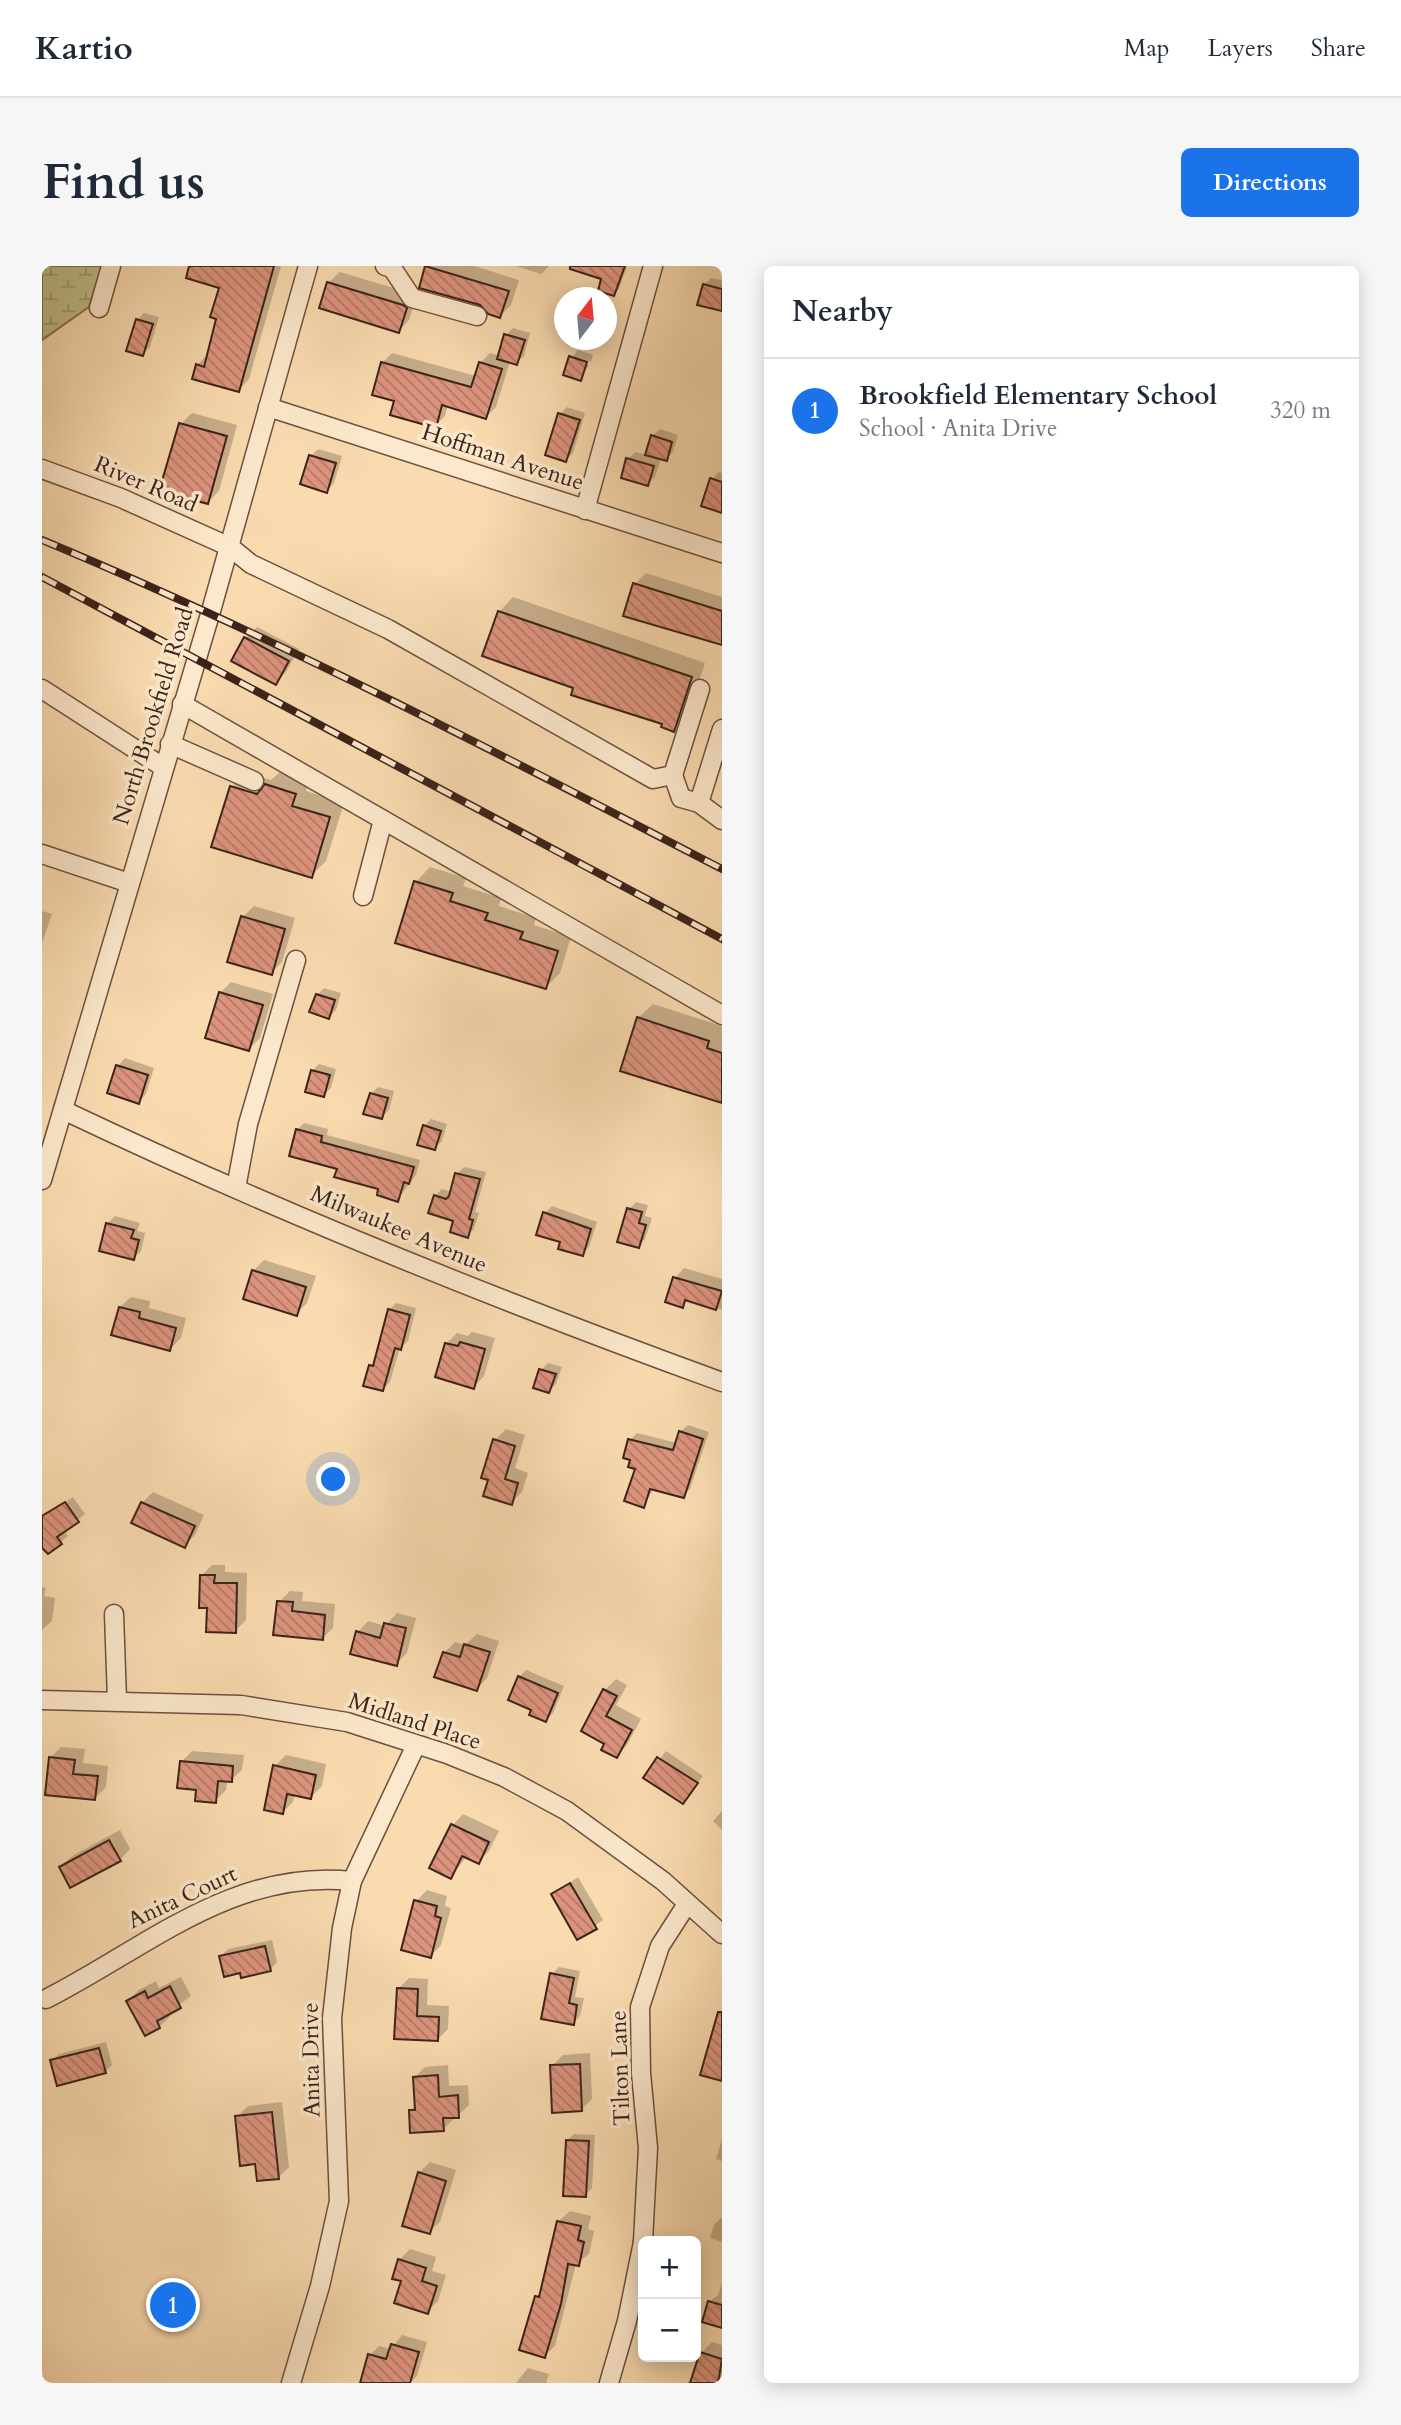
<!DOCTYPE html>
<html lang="en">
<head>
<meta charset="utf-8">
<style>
	:root { --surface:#fff; --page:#f6f6f7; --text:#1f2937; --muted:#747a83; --line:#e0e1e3; --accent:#1a73e8 }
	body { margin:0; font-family:Cardo,serif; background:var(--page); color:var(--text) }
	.controls { position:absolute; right:21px; bottom:21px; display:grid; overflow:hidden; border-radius:10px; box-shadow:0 4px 18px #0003 }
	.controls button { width:63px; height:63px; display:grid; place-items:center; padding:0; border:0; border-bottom:2px solid var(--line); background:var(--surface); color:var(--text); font:35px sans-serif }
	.compass { position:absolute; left:512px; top:21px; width:63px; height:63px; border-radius:50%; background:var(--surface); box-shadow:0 4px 18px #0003; rotate:16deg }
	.you { position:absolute; left:292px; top:1214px; width:24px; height:24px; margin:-18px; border:5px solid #fff; border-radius:50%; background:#1a73e8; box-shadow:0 0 0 10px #1a73e833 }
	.badge { display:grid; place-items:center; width:46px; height:46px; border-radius:50%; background:var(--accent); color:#fff; font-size:23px; font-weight:700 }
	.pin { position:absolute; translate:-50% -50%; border:4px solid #fff; box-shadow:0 2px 7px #0006 }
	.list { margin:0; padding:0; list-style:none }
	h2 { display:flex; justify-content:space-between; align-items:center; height:91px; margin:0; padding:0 28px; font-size:30px }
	h2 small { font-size:23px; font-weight:400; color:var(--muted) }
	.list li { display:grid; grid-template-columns:46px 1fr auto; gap:21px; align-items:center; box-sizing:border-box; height:105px; padding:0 28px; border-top:2px solid var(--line) }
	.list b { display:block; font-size:26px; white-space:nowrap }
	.list p { margin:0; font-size:23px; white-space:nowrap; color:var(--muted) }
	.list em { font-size:23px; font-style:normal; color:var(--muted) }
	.map { position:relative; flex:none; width:680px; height:2117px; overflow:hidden; border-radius:10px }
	header { display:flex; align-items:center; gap:42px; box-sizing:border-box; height:98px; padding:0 35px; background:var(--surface); border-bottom:2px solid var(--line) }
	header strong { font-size:33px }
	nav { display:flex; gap:38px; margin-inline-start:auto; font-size:24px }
	.intro { display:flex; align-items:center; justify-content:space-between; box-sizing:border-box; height:168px; padding:0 42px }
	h1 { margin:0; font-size:49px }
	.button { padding:18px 32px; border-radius:10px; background:var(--accent); color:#fff; font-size:24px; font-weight:700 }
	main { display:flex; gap:42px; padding:0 42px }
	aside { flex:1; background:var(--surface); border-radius:10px; box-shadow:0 4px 18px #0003 }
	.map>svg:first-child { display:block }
</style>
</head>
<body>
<header>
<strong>Kartio</strong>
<nav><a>Map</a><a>Layers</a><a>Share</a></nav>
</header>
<div class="intro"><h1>Find us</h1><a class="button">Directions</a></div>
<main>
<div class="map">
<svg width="680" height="2117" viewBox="0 0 680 2117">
	<defs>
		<pattern id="wetland-marsh" width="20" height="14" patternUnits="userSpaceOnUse" patternTransform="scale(1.75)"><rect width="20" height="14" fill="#c1bf89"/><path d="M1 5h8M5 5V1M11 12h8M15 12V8" fill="none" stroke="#9e9b6f"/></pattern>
		<pattern id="building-back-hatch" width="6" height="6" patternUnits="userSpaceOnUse" patternTransform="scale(1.75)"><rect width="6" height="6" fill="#dd947e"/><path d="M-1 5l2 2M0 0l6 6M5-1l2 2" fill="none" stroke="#b47866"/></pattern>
	</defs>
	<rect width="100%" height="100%" fill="#fadbb0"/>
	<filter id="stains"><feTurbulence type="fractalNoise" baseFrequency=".00286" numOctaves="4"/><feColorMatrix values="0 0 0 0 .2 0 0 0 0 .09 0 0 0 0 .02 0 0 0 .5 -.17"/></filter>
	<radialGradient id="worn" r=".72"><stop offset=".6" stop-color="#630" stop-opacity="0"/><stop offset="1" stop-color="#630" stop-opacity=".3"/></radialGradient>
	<polygon fill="url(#wetland-marsh)" stroke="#7e7051" stroke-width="2" points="0,0 60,0 47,41 0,74"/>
	<g fill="#0003">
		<polygon points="149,0 239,0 207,113 197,124 155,99 165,89 176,52 179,20"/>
		<polygon points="385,0 432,0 477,14 469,39 458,50 439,38 379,20"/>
		<polygon points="474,0 507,0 499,8"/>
		<polygon points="557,0 585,0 577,23 571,28"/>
		<polygon points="298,6 372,28 375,30 367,54 357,65 279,41 287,16"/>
		<polygon points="669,12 680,14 680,44 662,19"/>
		<polygon points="102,47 117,51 108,81 101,88 95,54"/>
		<polygon points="471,62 488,67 482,90 474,97 468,95 454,141 444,151 406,139 403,150 393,160 354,134 340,97 350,87 434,110 438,97 448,87 458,90 464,69"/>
		<polygon points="536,84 551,89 549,96 531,90"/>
		<polygon points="530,90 530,93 547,99 538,113 529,91"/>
		<polygon points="525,141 543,147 531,187 524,194 518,148"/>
		<polygon points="150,147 195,159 177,225 166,236 139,158"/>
		<polygon points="618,163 636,169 631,186 624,193 619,192 613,211 606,218 586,193 593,186 605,189 610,170"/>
		<polygon points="276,183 300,190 292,217 285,225 269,190"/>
		<polygon points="677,206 680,207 680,242 670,213"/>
		<polygon points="604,307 680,331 680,378 584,349 593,318"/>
		<polygon points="471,331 663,397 646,449 631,464 622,456 533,421 457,346"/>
		<polygon points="215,361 257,383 244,406 233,417 192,395 204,372"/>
		<polygon points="239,505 267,513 264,525 302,537 284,595 269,610 190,521 204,506 229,514"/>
		<polygon points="388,601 424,612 421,620 459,632 457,640 494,652 492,659 529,671 518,707 504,721 355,676 374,616"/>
		<polygon points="212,640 253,652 240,696 229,707 201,651"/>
		<polygon points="0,645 10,648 0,677"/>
		<polygon points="189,716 231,728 218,772 207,783 179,726"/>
		<polygon points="282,722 299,727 294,744 287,751 275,729"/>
		<polygon points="611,738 680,760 680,835 596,752"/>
		<polygon points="83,792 112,802 104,828 97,836 76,800"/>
		<polygon points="277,798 294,803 289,822 282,829 270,805"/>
		<polygon points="336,821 352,825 347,844 340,851 329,828"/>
		<polygon points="389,853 405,858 400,875 392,882 382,860"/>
		<polygon points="262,857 286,863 285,869 378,894 374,909 355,934 297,901 255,864"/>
		<polygon points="422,901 444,906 433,946 437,947 432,963 425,970 393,930 400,923 410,926 415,908"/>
		<polygon points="594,936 606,939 603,950 610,952 603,973 596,980 587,943"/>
		<polygon points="510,940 555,956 547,981 540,989 520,975 496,968 503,947"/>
		<polygon points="73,950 98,957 95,965 103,967 99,985 92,992 59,984 66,957"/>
		<polygon points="222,994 274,1010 265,1037 254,1048 211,1005"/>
		<polygon points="642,1002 680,1013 680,1044 647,1033 640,1040 633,1012"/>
		<polygon points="89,1031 108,1035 107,1042 144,1052 139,1072 128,1083 78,1041"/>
		<polygon points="354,1037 374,1042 366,1075 358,1082 348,1116 341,1123 329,1100 334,1095 347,1044"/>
		<polygon points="430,1066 453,1072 442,1110 432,1121 404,1078 415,1067 426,1070"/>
		<polygon points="506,1097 520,1101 514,1118 507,1125 499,1104"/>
		<polygon points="646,1159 667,1166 648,1223 641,1230 612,1222 601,1240 588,1174 595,1167 635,1177 638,1166"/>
		<polygon points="464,1163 483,1169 473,1202 486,1207 480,1226 469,1237 448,1213 453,1174"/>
		<polygon points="111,1226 162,1249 153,1269 142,1280 100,1237"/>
		<polygon points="31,1231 43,1248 22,1264 26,1270 7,1286 0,1276 0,1252"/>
		<polygon points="170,1299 183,1299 183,1306 205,1307 204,1354 193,1365 166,1340 159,1310"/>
		<polygon points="0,1321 4,1322 2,1330 13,1332 10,1355 0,1364"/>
		<polygon points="248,1325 261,1326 260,1335 293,1338 291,1362 280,1373 237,1336"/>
		<polygon points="355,1347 374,1352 365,1387 354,1398 316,1366 326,1355 343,1360"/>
		<polygon points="435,1368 457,1375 445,1412 435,1423 402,1387 413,1376 423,1379"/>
		<polygon points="484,1404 522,1420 511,1447 504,1454 491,1443 477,1411"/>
		<polygon points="574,1413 585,1419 574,1439 599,1453 585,1479 574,1490 565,1477 563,1424"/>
		<polygon points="19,1481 43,1483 41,1497 66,1500 64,1521 53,1532 8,1492"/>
		<polygon points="150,1485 202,1489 200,1504 189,1514 185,1514 184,1524 173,1535 156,1522 139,1496"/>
		<polygon points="624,1485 661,1510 641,1536 604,1511"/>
		<polygon points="244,1489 284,1498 280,1520 269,1531 253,1528 251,1536 241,1546 233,1500"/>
		<polygon points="680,1545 680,1564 671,1555"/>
		<polygon points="421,1548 457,1565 447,1585 436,1596 425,1590 409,1611 390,1602 411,1559"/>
		<polygon points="78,1564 88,1583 78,1594 19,1601 30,1590"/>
		<polygon points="536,1611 561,1654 536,1672 511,1629"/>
		<polygon points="385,1624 405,1630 403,1640 409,1642 399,1679 389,1690 374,1635"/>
		<polygon points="230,1674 235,1696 228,1704 200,1705 179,1690 186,1683"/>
		<polygon points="517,1701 538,1705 533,1731 542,1732 538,1750 531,1758 510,1708"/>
		<polygon points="139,1711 149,1730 126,1747 128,1750 117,1761 86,1735 97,1724 114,1715 117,1722"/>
		<polygon points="367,1712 386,1713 385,1739 407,1740 406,1763 395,1774 354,1771 356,1723"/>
		<polygon points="64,1776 70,1799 63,1806 10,1795 17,1788"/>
		<polygon points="548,1787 550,1833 539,1844 510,1800 521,1789"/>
		<polygon points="406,1799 407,1820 426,1819 427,1839 401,1863 368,1845 374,1839 373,1811 383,1801"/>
		<polygon points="240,1836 247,1901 236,1912 195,1851 206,1840"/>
		<polygon points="532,1868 553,1869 550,1922 543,1929 525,1875"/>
		<polygon points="680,1873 680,1895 674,1893"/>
		<polygon points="388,1896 414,1904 398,1956 387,1966 377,1907"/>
		<polygon points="528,1945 549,1950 546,1963 552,1965 547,1988 534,1998 513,2080 502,2090 495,2031 500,2025 517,1955"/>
		<polygon points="679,1952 680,1952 680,1976 668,1972 672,1959"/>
		<polygon points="368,1983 394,1991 390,2005 404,2009 396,2035 385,2046 361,2014 357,1994"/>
		<polygon points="680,2017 680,2060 667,2036 676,2029"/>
		<polygon points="360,2069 385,2076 375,2110 368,2117 320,2117 328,2089 337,2080 349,2083"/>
		<polygon points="670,2076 680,2079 680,2117 645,2117 653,2109 659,2087"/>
		<polygon points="486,2102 507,2108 504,2117 474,2117"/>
	</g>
	<g fill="url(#building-back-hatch)" stroke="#3c2219" stroke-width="2">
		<polygon points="147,0 232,0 197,126 150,113 154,98 162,101 174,53 168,51 177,22 144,12"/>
		<polygon points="383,0 467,25 458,52 446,48 438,39 377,22"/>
		<polygon points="528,0 583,0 572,30 556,25 559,13 528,3"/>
		<polygon points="285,16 361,39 365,42 357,67 277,42"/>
		<polygon points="661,18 680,23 680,45 655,39"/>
		<polygon points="94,53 111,58 101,90 84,85"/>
		<polygon points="462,68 483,74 475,99 455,93"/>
		<polygon points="527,90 545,96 539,115 521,109"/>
		<polygon points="339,96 429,121 437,96 460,103 444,153 400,139 394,162 348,149 352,135 330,129"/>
		<polygon points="516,147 538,154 524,196 503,189"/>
		<polygon points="137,157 185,170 166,238 117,225"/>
		<polygon points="609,169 630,176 625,195 603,189"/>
		<polygon points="267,189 294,197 285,227 258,218"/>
		<polygon points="584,192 612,200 606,220 579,212"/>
		<polygon points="668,212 680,216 680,247 659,240"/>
		<polygon points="591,317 680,345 680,379 581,350"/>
		<polygon points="456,345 650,411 632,466 619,461 620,458 529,429 531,422 440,390"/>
		<polygon points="202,371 247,395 234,419 189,395"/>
		<polygon points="223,518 254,528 250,540 288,551 270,612 169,581 188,520 215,528"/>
		<polygon points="372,615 411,627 408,635 446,647 443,654 481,666 478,673 516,685 504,723 353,677"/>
		<polygon points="199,650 243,663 230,709 185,696"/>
		<polygon points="177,726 221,739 207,785 163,772"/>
		<polygon points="274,728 293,734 287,753 267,746"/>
		<polygon points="595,751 667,775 665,782 680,787 680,837 578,805"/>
		<polygon points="74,799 106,809 97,838 65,827"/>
		<polygon points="269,804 288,809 282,831 263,826"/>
		<polygon points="328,827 346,832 340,853 321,848"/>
		<polygon points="381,859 399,865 393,884 375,879"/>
		<polygon points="254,863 280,870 279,876 372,901 367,918 362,916 356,936 335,929 336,923 292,911 295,903 247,890"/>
		<polygon points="413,907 438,913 427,953 431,954 426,972 408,966 411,955 386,947 392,929 404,933 407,930"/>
		<polygon points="585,942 600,946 597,957 604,959 597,982 575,976"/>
		<polygon points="501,946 549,963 541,990 516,983 518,976 494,969"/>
		<polygon points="64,957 92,964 89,972 97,974 92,994 57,985"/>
		<polygon points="210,1004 264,1021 255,1050 201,1033"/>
		<polygon points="631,1011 680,1025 674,1044 643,1034 641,1042 623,1036"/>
		<polygon points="77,1041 98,1046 97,1052 134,1062 128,1085 69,1069"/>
		<polygon points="346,1043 368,1049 359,1084 353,1082 341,1125 321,1120 327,1099 331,1100"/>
		<polygon points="418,1076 443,1083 432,1123 393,1111 403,1077 416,1080"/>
		<polygon points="497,1103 514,1108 507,1127 491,1122"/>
		<polygon points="637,1165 661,1173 642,1232 608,1223 602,1242 582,1235 593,1203 586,1201 588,1194 581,1192 586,1173 631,1184"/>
		<polygon points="451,1173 473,1180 463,1213 476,1217 470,1239 441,1230 446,1214 439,1212"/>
		<polygon points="23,1236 37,1256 15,1271 20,1278 6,1288 0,1282 0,1250"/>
		<polygon points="99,1236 153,1260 143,1282 89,1257"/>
		<polygon points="158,1309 173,1309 172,1317 195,1317 194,1367 164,1366 165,1342 157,1342"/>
		<polygon points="235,1335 251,1336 250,1345 283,1349 281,1374 231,1369"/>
		<polygon points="342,1357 364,1362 355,1400 308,1388 314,1365 338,1372"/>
		<polygon points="422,1378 448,1386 435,1425 392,1411 401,1386 418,1391"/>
		<polygon points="476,1410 516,1427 504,1456 487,1449 489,1444 466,1434"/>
		<polygon points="561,1423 575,1430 564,1450 590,1464 575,1492 559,1484 562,1478 539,1465"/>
		<polygon points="7,1491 33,1494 31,1508 56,1510 53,1534 3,1529"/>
		<polygon points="615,1491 656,1517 641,1538 601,1512"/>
		<polygon points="138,1495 191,1500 190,1516 176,1515 174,1537 153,1535 154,1524 135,1522"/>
		<polygon points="231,1499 274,1509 269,1533 245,1528 241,1548 222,1544"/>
		<polygon points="409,1558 447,1576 437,1598 420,1590 409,1613 387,1602"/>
		<polygon points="67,1574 79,1595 28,1622 17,1601"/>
		<polygon points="528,1617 555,1663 535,1674 509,1628"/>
		<polygon points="372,1634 395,1640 393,1650 399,1652 389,1692 359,1684"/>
		<polygon points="223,1680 229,1705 199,1712 198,1707 182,1711 177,1690"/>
		<polygon points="508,1707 532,1712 527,1737 535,1739 532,1759 499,1753"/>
		<polygon points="128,1720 139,1742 115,1755 118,1762 103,1770 84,1735 103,1725 106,1732"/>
		<polygon points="355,1722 376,1723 375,1750 397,1751 396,1775 352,1773"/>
		<polygon points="676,1746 680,1746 680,1815 658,1809"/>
		<polygon points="57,1782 64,1807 15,1820 8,1794"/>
		<polygon points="538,1798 540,1845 510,1847 508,1799"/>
		<polygon points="396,1809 397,1831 416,1829 417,1852 401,1852 402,1865 368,1867 367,1844 373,1844 371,1811"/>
		<polygon points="230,1846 237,1913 215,1915 213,1898 198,1900 193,1850"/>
		<polygon points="524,1874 547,1875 544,1931 521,1930"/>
		<polygon points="376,1906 404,1915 388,1968 360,1960"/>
		<polygon points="515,1955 539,1960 536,1974 542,1976 537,2000 526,1998 519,2038 503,2092 477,2084 493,2030 497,2031"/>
		<polygon points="356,1993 384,2002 380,2015 395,2020 386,2048 352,2037 359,2015 350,2013"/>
		<polygon points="666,2035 680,2039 680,2062 660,2056"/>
		<polygon points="349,2078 377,2086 368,2117 318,2117 326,2088 344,2093"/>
		<polygon points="658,2086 680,2093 676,2117 648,2117"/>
	</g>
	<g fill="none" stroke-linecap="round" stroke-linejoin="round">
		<g stroke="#6c503f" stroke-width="21">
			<g id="minor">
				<polyline points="343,0 350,2 370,32 435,50"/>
				<polyline points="57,42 69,0"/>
				<polyline points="226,141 680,287"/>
				<polyline points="0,203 79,232 188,281 209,298 346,363 611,513 631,509 658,423"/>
				<polyline points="543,244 611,0"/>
				<polyline points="0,423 121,501"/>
				<polyline points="140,438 680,749"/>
				<polyline points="128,478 212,515"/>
				<polyline points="631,509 639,532 657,537 680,554"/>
				<polyline points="657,537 680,463"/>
				<polyline points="0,588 87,617"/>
				<polyline points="321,630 341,554"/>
				<path d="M21,844C235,946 457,1035 680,1116"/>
				<polyline points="0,914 169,345 266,0"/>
				<polyline points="194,922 206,858 254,694"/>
				<polyline points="72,1348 75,1434"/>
				<polyline points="0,1434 199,1439 305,1456 405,1488 462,1511 525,1545 621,1615 680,1668"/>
				<path d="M4,1733C103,1683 191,1602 310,1615"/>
				<polyline points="601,1975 606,1882 599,1807 598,1741 618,1680 645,1638"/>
				<polyline points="249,2117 278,2020 297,1935 290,1752 300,1662 310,1615 374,1479"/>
				<polyline points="567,2117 585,2055 601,1976"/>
			</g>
		</g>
		<use href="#minor" stroke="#fce8cc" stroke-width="18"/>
		<g stroke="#3c2219" stroke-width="8">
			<g id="rail">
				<path d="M0,274C233,371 456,487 680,603"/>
				<polyline points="0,311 680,673"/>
			</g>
		</g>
		<use href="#rail" stroke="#fce8cc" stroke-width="5" stroke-dasharray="16" stroke-linecap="butt"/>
	</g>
	<g text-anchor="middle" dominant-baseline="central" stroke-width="7" stroke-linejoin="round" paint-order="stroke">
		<g font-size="23" fill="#3c2219" stroke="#fce8cc">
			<text transform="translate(461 191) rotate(18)">Hoffman Avenue</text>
			<text transform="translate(104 218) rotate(23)">River Road</text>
			<text transform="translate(111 450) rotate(-73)">North Brookfield Road</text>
			<text transform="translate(357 963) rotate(23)">Milwaukee Avenue</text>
			<text transform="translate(373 1455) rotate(18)">Midland Place</text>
			<text transform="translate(140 1631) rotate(-25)">Anita Court</text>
			<text transform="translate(269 1794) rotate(-91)">Anita Drive</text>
			<text transform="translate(578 1802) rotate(-92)">Tilton Lane</text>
		</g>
	</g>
	<rect width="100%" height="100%" filter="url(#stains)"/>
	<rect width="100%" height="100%" fill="url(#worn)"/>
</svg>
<div class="controls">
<button>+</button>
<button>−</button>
</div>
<svg class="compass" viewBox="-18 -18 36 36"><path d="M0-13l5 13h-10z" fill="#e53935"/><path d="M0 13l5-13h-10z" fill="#747a83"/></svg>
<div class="you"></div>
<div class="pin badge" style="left:131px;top:2039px">1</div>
</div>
<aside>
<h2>Nearby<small></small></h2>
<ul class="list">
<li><span class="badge">1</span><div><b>Brookfield Elementary School</b><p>School · Anita Drive</p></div><em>320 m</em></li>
</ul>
</aside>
</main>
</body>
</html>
